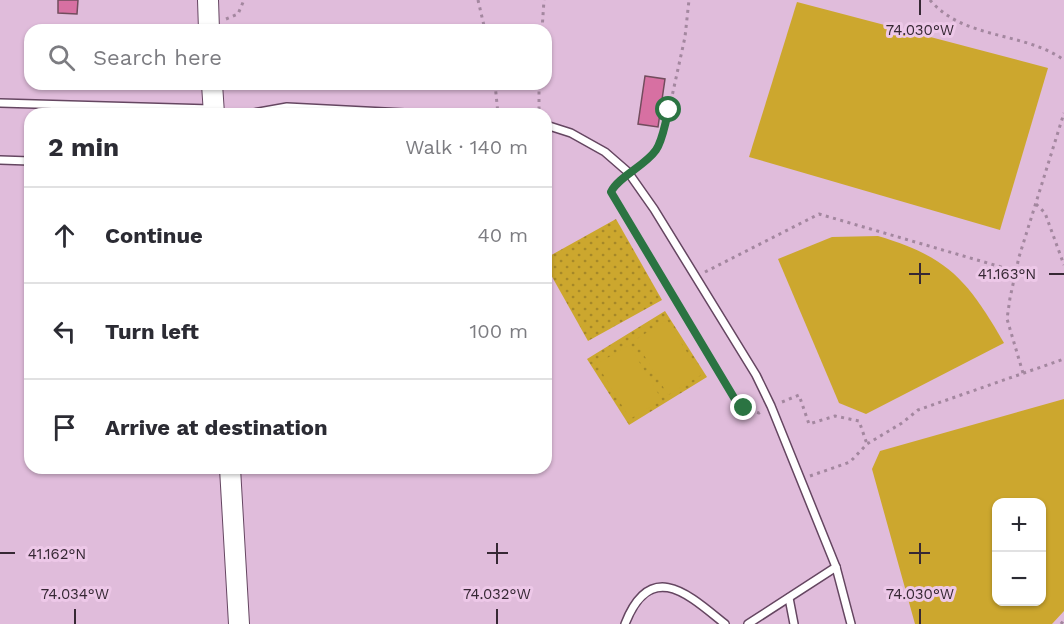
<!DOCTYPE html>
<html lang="en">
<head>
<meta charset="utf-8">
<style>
	:root { --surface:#fff; --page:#f7f7f7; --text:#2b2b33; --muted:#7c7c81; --line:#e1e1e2 }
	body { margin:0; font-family:"Work Sans",sans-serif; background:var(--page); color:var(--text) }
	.controls { position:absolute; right:18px; bottom:18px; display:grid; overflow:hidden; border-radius:12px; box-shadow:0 2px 4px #0004 }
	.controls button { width:54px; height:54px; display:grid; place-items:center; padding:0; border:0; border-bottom:2px solid var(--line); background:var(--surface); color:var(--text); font:30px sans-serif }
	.stop { position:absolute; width:18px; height:18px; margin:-14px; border:4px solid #2b7442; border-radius:50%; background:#fff }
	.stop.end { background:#2b7442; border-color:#fff; box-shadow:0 2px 6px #0008 }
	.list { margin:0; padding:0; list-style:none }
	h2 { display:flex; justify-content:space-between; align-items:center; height:78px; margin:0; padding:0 24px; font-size:26px }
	h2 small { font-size:20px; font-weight:400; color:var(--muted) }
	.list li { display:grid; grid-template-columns:39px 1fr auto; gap:18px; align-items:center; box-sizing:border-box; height:96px; padding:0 24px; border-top:2px solid var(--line) }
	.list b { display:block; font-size:22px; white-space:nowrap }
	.list em { font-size:20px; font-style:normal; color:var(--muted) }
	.icon { flex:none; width:33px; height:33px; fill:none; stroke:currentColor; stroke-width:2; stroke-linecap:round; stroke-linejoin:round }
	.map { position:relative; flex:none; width:1064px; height:624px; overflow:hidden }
	.search { position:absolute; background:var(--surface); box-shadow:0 2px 4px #0004; left:24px; top:24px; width:528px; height:66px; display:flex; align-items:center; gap:15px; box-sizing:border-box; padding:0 21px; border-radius:18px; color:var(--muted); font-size:22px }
	.panel { position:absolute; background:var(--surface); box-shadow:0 2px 4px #0004; left:24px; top:108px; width:528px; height:366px; border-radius:18px }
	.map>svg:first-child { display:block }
</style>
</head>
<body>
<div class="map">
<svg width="1064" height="624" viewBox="0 0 1064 624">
	<defs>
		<pattern id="park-dots" width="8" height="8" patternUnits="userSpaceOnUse" patternTransform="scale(1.5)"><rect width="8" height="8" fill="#cca72e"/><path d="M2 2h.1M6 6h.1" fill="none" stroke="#a68828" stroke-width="1.8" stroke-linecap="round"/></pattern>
	</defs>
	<rect width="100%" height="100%" fill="#e0bcdb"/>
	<g fill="url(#park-dots)">
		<polygon points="616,219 662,300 588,341 546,266 546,258"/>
		<polygon points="665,311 707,377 629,425 587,359"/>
	</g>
	<g fill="#cca72e" fill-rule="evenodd">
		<polygon points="797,2 1048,68 1000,230 749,157"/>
		<path d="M878,236C949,257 968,281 1004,343L866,414L839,403L778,259L832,237Z"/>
		<polygon points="667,320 701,375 668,395 635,340"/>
		<polygon points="629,345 662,400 630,419 597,364"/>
		<path d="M1064,399V611L1052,624H915L872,469L880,451ZM996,502H1042V602H996Z"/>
	</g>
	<g fill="#d770a2" stroke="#724c5d" stroke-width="1.5">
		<polygon points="58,0 78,0 77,14 58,13"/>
		<polygon points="645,76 665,79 658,127 638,124"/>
	</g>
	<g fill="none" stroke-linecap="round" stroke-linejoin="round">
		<g stroke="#654661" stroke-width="10">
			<g id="service">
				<polyline points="0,103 211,109"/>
				<polyline points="248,114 287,107 424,114"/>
				<polyline points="546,125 571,133 605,152 628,172 654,209 756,375 771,406 836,567 851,624"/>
				<polyline points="0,160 30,161"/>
				<polyline points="789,598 794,624"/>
				<path d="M625,624C651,558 689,595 725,624"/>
				<polyline points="748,624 836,567"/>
			</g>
		</g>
		<g stroke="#654661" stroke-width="22">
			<g id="secondary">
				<polyline points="208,0 209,30"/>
				<polyline points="212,84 214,114"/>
				<polyline points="230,468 239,624"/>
			</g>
		</g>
		<g stroke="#a3879f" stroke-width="3" stroke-dasharray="3 4.5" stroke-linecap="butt">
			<polyline points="478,0 485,30"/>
			<path d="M930,0C964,40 1023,31 1064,60"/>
			<polyline points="226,19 238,14 244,0"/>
			<polyline points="542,30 544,0"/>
			<polyline points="495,84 498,114"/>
			<polyline points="539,84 539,114"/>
			<polyline points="639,167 657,148 669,110 685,37 689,0"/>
			<polyline points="622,180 614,185 611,192 736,401 744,408 759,413 762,411"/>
			<polyline points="1036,204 1045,213 1064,265"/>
			<polyline points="705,272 819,214 1015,271"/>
			<polyline points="1023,373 1007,319 1010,298 1019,257 1064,113"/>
			<polyline points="782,402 799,395 809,424 835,416 859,421 867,444"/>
			<polyline points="810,476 850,462 867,444 902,423 918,410 1064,359"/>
			<polyline points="1061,624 1064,620"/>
		</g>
		<use href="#service" stroke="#fff" stroke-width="7"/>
		<use href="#secondary" stroke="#fff" stroke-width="20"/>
	</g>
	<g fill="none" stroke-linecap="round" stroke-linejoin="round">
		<path stroke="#2b7442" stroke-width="8" d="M669,110C665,122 663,140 656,150C645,166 618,177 611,192L736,401L744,408"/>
	</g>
	<path fill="none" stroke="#362834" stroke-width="2" d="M920,0V15M920,263V284M909,274H930M1049,274H1064M497,543V564M920,543V564M0,553H15M487,553H508M909,553H930M75,609V624M497,609V624M920,609V624"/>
	<g font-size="15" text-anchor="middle" fill="#362834" stroke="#edc8e8" stroke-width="6" stroke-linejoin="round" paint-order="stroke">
		<text x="920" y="35">74.030°W</text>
		<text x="1007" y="279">41.163°N</text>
		<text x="57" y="559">41.162°N</text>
		<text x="75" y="599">74.034°W</text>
		<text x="497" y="599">74.032°W</text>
		<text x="920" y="599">74.030°W</text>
	</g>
</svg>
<div class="controls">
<button>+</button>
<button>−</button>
</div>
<div class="stop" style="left:669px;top:110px"></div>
<div class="stop end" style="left:744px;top:408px"></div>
<div class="search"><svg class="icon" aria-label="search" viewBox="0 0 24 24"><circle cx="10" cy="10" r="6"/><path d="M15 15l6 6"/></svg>Search here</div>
<section class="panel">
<h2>2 min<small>Walk · 140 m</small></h2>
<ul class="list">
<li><svg class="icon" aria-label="ahead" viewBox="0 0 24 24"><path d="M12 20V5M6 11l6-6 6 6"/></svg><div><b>Continue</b></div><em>40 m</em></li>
<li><svg class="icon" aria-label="left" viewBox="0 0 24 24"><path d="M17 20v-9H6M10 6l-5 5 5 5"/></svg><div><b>Turn left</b></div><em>100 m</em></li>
<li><svg class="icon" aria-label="arrive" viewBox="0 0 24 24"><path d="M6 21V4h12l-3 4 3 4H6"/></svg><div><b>Arrive at destination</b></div></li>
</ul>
</section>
</div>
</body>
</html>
